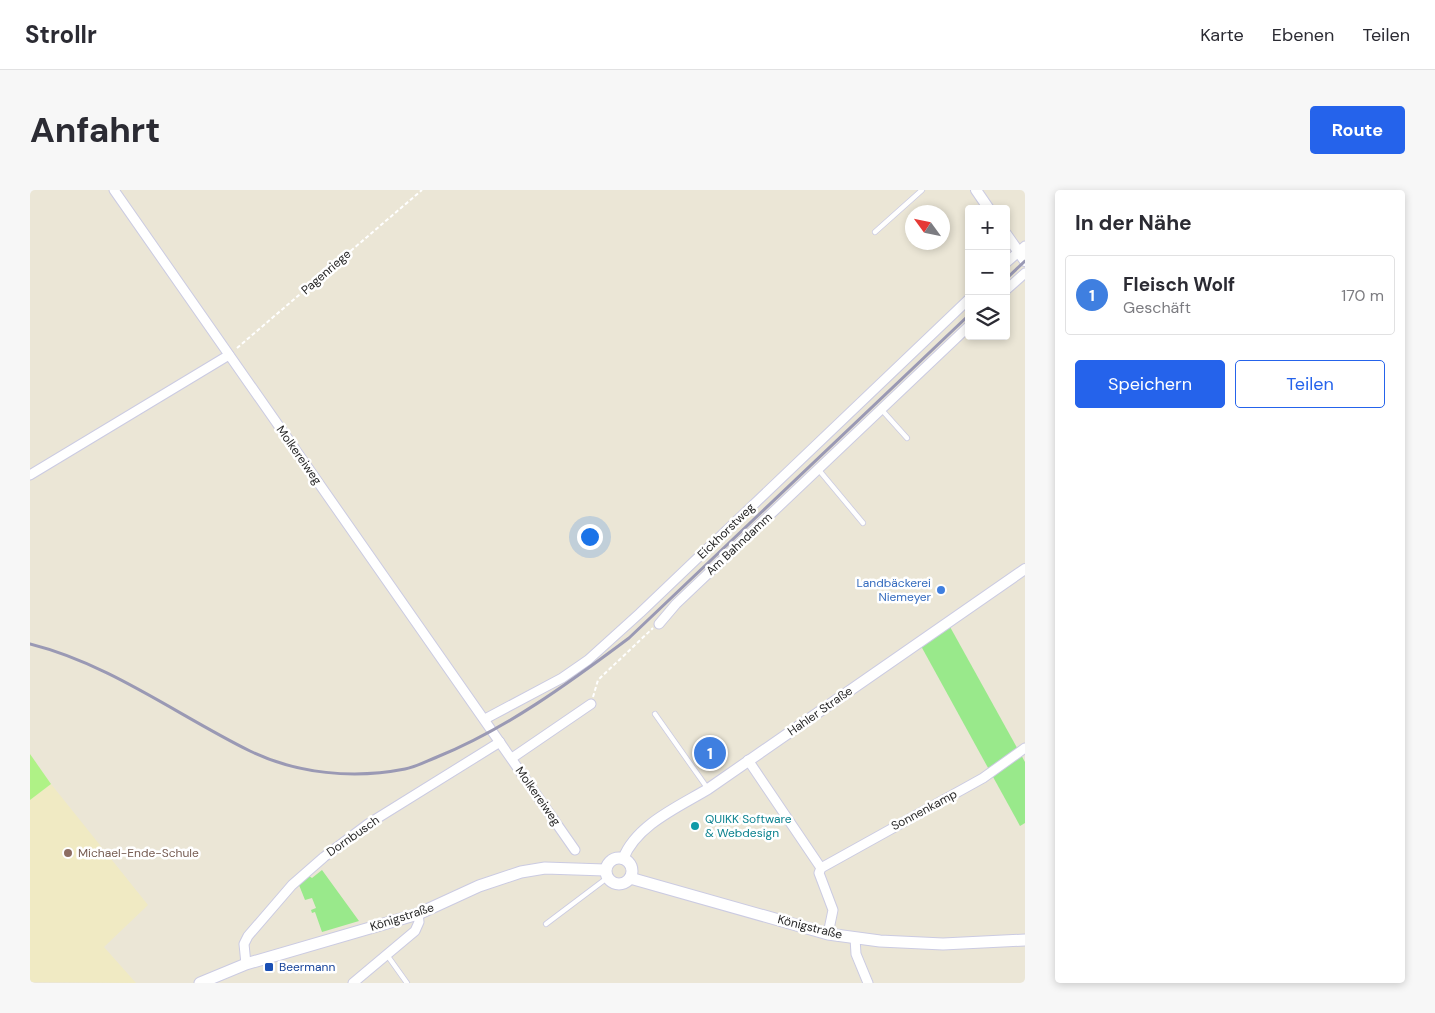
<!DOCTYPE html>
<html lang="de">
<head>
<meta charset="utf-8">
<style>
	:root { --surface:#fff; --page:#f7f7f7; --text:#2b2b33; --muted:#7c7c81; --line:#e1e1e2; --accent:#2563eb }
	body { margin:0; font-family:"DM Sans",sans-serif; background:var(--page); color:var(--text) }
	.controls { position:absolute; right:15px; top:15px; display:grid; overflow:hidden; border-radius:5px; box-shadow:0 2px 8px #0003 }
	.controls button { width:45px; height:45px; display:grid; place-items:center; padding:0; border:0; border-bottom:1px solid var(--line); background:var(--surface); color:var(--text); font:25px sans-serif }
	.compass { position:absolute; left:875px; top:15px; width:45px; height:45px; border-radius:50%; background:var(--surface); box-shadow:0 2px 8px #0003; rotate:303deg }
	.you { position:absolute; left:559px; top:346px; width:18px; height:18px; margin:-12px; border:4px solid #fff; border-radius:50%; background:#1a73e8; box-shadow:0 0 0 8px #1a73e833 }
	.badge { display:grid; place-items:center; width:32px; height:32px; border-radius:50%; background:var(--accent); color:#fff; font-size:16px; font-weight:700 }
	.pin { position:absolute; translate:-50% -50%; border:2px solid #fff; box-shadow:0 1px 5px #0006 }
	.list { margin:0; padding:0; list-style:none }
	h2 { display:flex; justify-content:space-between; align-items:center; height:65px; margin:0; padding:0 20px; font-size:21px }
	h2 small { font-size:16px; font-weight:400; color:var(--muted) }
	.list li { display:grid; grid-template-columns:32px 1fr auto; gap:15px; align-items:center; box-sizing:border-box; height:80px; margin:0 10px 10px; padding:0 10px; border:1px solid var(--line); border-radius:5px }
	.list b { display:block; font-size:19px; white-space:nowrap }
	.list p { margin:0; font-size:16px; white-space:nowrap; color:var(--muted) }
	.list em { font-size:16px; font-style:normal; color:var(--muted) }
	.actions { display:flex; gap:10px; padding:15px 20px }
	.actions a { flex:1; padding:11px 0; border:1px solid var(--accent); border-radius:5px; text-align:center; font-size:18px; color:var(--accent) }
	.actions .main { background:var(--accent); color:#fff }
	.icon { flex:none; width:28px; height:28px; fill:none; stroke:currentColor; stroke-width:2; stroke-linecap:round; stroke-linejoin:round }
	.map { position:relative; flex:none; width:995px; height:793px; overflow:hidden; border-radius:5px }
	header { display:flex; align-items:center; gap:30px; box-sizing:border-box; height:70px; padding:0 25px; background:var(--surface); border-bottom:1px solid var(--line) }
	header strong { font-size:24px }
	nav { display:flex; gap:28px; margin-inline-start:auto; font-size:18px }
	.intro { display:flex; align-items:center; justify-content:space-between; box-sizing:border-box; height:120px; padding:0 30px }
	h1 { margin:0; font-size:35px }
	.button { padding:12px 22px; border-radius:5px; background:var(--accent); color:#fff; font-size:18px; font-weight:700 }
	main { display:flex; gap:30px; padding:0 30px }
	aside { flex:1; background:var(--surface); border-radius:5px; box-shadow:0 2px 8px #0003 }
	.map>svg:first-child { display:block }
</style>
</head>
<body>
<header>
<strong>Strollr</strong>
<nav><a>Karte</a><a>Ebenen</a><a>Teilen</a></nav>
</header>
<div class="intro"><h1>Anfahrt</h1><a class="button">Route</a></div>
<main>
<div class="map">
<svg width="995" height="793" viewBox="0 0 995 793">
	<rect width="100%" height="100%" fill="#ebe6d6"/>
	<polygon fill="#f0eac3" points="21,594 118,715 74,757 106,793 0,792 0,610"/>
	<g fill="#99e98b">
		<polygon points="919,435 995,572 995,633 990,636 891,456"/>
		<polygon points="292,680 329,731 292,742 285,722 282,723 281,720 286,718 282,708 275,710 269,695 279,686 282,688"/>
	</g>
	<polygon fill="#aff286" points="0,564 21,594 0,610"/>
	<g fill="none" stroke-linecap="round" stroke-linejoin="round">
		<g stroke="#cbcbe2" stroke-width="6">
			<g id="service">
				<polyline points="845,42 892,0"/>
				<polyline points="851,219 877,248"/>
				<polyline points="788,279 833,333"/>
				<polyline points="625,524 678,599"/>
				<polyline points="516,734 577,688"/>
				<polyline points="357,765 377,793"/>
			</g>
		</g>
		<g stroke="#cbcbe2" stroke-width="11">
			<g id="minor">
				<polyline points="84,0 545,660"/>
				<polyline points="976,73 995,56"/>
				<polyline points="976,100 995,83"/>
				<polyline points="0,285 199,165"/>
				<polyline points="629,434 646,414 939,136"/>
				<polyline points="455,529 532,488 558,470 610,423 939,109"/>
				<polyline points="482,568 561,514"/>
				<polyline points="718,570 791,678"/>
				<polyline points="798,744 803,720 789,683 791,678 953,588 995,558"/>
				<polyline points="825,748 826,764 838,793"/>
				<polyline points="216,774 214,754 218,746 262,695 294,667 338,634 470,552"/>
				<polyline points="323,793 385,741 389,732 388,724"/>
			</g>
		</g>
		<g stroke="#cbcbe2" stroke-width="12">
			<g id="tertiary">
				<polyline points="946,0 959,19"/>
				<polyline points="976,44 995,71"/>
				<path d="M593,669C606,635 648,617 678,599L995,379"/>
			</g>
		</g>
		<g stroke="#cbcbe2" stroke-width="13">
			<g id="secondary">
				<circle cx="589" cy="681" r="13"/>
				<polyline points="600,688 798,744 850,751 913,754 995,750"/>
				<polyline points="170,793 216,774 388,724 449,696 491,682 515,678 575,680"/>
			</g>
		</g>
		<g stroke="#fff" stroke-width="2" stroke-dasharray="4 2.5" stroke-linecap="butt">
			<polyline points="207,158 392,0"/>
			<polyline points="563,507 568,490 623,438"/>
		</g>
		<use href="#service" stroke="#fff" stroke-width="4.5"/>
		<use href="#minor" stroke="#fff" stroke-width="9"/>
		<use href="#tertiary" stroke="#fff" stroke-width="10"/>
		<use href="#secondary" stroke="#fff" stroke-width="11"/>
		<g stroke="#9a99b4" stroke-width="3">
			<polyline points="976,89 995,71"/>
			<path d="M0,454C80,474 147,525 220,561C267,584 324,589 375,579C386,577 397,571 407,567C476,539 539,493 599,448L939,125"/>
		</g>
	</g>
	<circle fill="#3f7fe0" stroke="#fff" stroke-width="2" cx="911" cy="400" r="5"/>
	<circle fill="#0f9aa8" stroke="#fff" stroke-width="2" cx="665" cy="636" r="5"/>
	<circle fill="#8d6e63" stroke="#fff" stroke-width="2" cx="38" cy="663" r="5"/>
	<rect fill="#1a4fb4" stroke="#fff" stroke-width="2" x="234" y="772" width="10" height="10" rx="2.5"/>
	<g text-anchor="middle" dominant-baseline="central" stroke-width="5" stroke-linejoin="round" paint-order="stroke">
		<g font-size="12" fill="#272727" stroke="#fff">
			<text transform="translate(296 82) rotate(-41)">Pagenriege</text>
			<text transform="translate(269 265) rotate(55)">Molkereiweg</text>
			<text transform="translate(696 341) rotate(-44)">Eickhorstweg</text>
			<text transform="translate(709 354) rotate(-43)">Am Bahndamm</text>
			<text transform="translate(790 521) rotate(-35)">Hahler Straße</text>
			<text transform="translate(508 606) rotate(55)">Molkereiweg</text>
			<text transform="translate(894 620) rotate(-28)">Sonnenkamp</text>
			<text transform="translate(323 646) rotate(-35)">Dornbusch</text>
			<text transform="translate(372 727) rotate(-18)">Königstraße</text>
			<text transform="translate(780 737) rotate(14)">Königstraße</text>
		</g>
		<g font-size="12" fill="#366cbe" stroke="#fff" text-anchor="end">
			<text x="901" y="393">Landbäckerei<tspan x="901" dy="14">Niemeyer</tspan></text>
		</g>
		<g font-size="12" fill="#0d838f" stroke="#fff" text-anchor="start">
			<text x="675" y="629">QUIKK Software<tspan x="675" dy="14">&amp; Webdesign</tspan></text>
		</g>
		<g font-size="12" fill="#785e54" stroke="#fff" text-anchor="start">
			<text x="48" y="663">Michael-Ende-Schule</text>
		</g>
		<g font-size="12" fill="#164399" stroke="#fff" text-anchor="start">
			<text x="249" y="777">Beermann</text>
		</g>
	</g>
</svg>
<div class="controls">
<button>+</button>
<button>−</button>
<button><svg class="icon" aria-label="layers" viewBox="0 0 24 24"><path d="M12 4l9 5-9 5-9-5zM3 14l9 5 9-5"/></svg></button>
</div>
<svg class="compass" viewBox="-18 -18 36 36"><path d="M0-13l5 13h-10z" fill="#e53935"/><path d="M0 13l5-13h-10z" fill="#7c7c81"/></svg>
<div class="you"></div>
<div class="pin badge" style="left:680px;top:563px;background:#3f7fe0">1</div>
</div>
<aside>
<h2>In der Nähe<small></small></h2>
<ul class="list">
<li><span class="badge" style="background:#3f7fe0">1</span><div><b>Fleisch Wolf</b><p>Geschäft</p></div><em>170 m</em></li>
</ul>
<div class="actions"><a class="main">Speichern</a><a>Teilen</a></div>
</aside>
</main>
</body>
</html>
